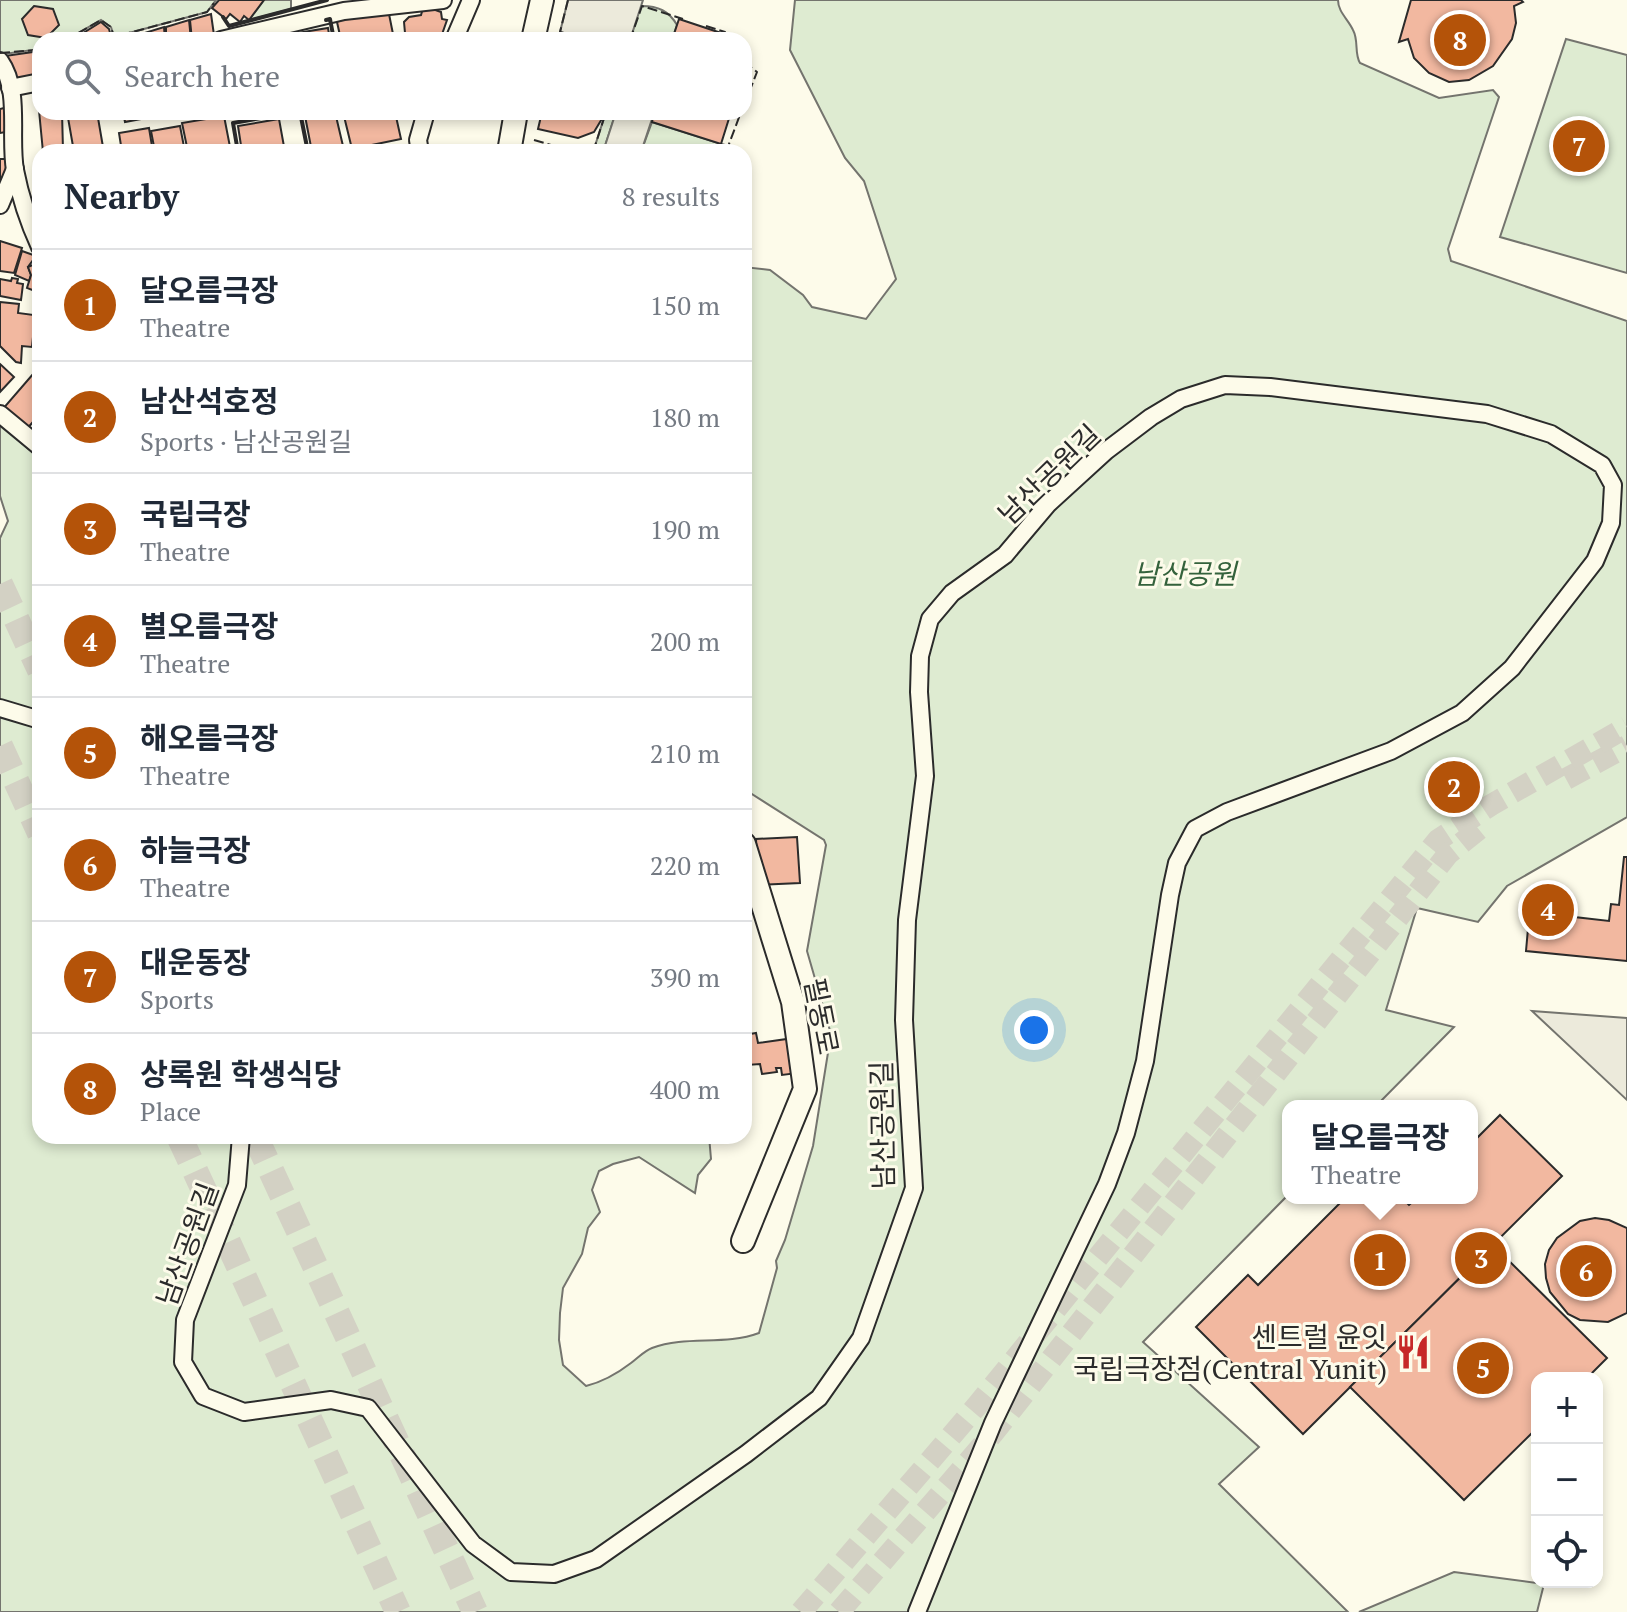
<!DOCTYPE html>
<html lang="en">
<head>
<meta charset="utf-8">
<style>
	:root { --surface:#fff; --page:#f2f2f3; --text:#1f2937; --muted:#747a83; --line:#e0e1e3; --accent:#b45309 }
	body { margin:0; font-family:"PT Serif","Noto Sans KR",serif; background:var(--page); color:var(--text) }
	.controls { position:absolute; right:24px; bottom:24px; display:grid; overflow:hidden; border-radius:16px; box-shadow:0 4px 12px #0003 }
	.controls button { width:72px; height:72px; display:grid; place-items:center; padding:0; border:0; border-bottom:2px solid var(--line); background:var(--surface); color:var(--text); font:40px sans-serif }
	.you { position:absolute; left:1034px; top:1030px; width:28px; height:28px; margin:-20px; border:6px solid #fff; border-radius:50%; background:#1a73e8; box-shadow:0 0 0 12px #1a73e833 }
	.badge { display:grid; place-items:center; width:52px; height:52px; border-radius:50%; background:var(--accent); color:#fff; font-size:26px; font-weight:700 }
	.pin { position:absolute; translate:-50% -50%; border:4px solid #fff; box-shadow:0 2px 8px #0006 }
	.popup { position:absolute; left:1282px; top:1100px; width:196px; height:104px; box-sizing:border-box; display:grid; place-content:center; border-radius:16px; background:var(--surface); filter:drop-shadow(0 2px 6px #0005); font-size:26px; white-space:nowrap; color:var(--muted) }
	.popup b { font-size:30px; color:var(--text) }
	.popup::after { content:''; position:absolute; left:50%; top:100%; margin-left:-16px; border:16px solid transparent; border-top-color:var(--surface) }
	.list { margin:0; padding:0; list-style:none }
	h2 { display:flex; justify-content:space-between; align-items:center; height:104px; margin:0; padding:0 32px; font-size:34px }
	h2 small { font-size:26px; font-weight:400; color:var(--muted) }
	.list li { display:grid; grid-template-columns:52px 1fr auto; gap:24px; align-items:center; box-sizing:border-box; height:112px; padding:0 32px; border-top:2px solid var(--line) }
	.list b { display:block; font-size:30px; white-space:nowrap }
	.list p { margin:0; font-size:26px; white-space:nowrap; color:var(--muted) }
	.list em { font-size:26px; font-style:normal; color:var(--muted) }
	.icon { flex:none; width:44px; height:44px; fill:none; stroke:currentColor; stroke-width:2; stroke-linecap:round; stroke-linejoin:round }
	.map { position:relative; flex:none; width:1627px; height:1612px; overflow:hidden }
	.search { position:absolute; background:var(--surface); box-shadow:0 4px 12px #0003; left:32px; top:32px; width:720px; height:88px; display:flex; align-items:center; gap:20px; box-sizing:border-box; padding:0 28px; border-radius:24px; color:var(--muted); font-size:30px }
	.panel { position:absolute; background:var(--surface); box-shadow:0 4px 12px #0003; left:32px; top:144px; width:720px; height:1000px; border-radius:24px }
	.map>svg:first-child { display:block }
</style>
</head>
<body>
<div class="map">
<svg width="1627" height="1612" viewBox="0 0 1627 1612">
	<rect width="100%" height="100%" fill="#fdfbea"/>
	<g fill="#deebd1" stroke="#74746e" stroke-width="2">
		<polygon points="0,0 216,0 207,12 114,37 111,27 101,20 66,40 40,40 40,49 4,54 0,53"/>
		<polygon points="264,0 291,0 291,9 249,20"/>
		<path d="M795,0H1338C1338,12 1348,19 1353,30C1359,41 1354,53 1360,63L1439,98L1493,90L1499,97L1448,249L1451,261L1627,321V817L1507,886L1478,922L1417,908L1386,1010L1454,1027L1376,1106H1288V1195L1143,1342L1259,1447L1219,1484L1348,1612H0V538L8,521L0,496V424L40,459V1136H709L711,1159L698,1175L695,1193L639,1157L613,1164L599,1171L592,1190L600,1212L588,1228L582,1254L563,1288L560,1313L559,1340L563,1365L586,1386C602,1382 618,1373 631,1363C638,1358 644,1351 652,1348C687,1335 724,1346 759,1333L777,1268L776,1261L785,1240L813,1146L831,1034L807,951L826,845L824,840L744,789V267L770,270L803,295L812,307L866,319L896,279L864,181L845,158L790,50Z"/>
		<path d="M642,6C658,6 669,11 677,25L672,40H611L630,9Z"/>
		<polygon points="1566,39 1627,55 1627,273 1500,237"/>
		<polygon points="606,112 616,112 603,152 593,152"/>
		<polygon points="652,122 728,146 726,152 641,152"/>
		<polygon points="1454,1572 1544,1584 1537,1612 1359,1612"/>
	</g>
	<g fill="#eceadb" stroke="#74746e" stroke-width="2">
		<polygon points="568,0 643,0 630,40 590,40 560,32"/>
		<polygon points="616,112 654,113 641,152 603,152"/>
		<polygon points="1532,1011 1627,1018 1627,1100"/>
	</g>
	<g fill="#f2b8a0" stroke="#2b2b2b" stroke-width="2">
		<polygon points="219,0 264,0 249,20 244,16 240,22 230,14 226,19 212,8"/>
		<polygon points="1411,0 1521,0 1523,2 1514,6 1516,23 1512,39 1493,66 1469,80 1449,82 1429,73 1414,58 1408,39 1399,42"/>
		<polygon points="34,6 53,9 59,25 46,38 28,35 22,19"/>
		<polygon points="427,7 441,12 442,19 447,20 440,40 410,40 405,33 404,22 409,17 421,15 423,8"/>
		<polygon points="388,9 393,34 389,40 341,40 337,22 346,14"/>
		<polygon points="211,14 214,35 192,40 190,20"/>
		<polygon points="679,19 724,34 722,40 672,40"/>
		<polygon points="189,20 191,40 166,40 166,27"/>
		<polygon points="101,22 109,29 112,40 72,40"/>
		<polygon points="164,27 165,40 122,40"/>
		<polygon points="328,28 330,40 280,40 279,36"/>
		<polygon points="40,51 40,76 24,79 15,77 5,56"/>
		<polygon points="38,100 40,112 62,112 63,150 43,152"/>
		<polygon points="4,108 11,131 0,133 0,109"/>
		<polygon points="67,112 97,112 103,147 74,152"/>
		<polygon points="123,112 178,112 125,122"/>
		<polygon points="324,112 335,112 343,146 312,152 305,116"/>
		<polygon points="343,112 395,112 401,139 352,149"/>
		<polygon points="542,112 603,112 603,117 594,132 578,138 538,129"/>
		<polygon points="651,112 731,112 721,144 652,122 654,113"/>
		<polygon points="224,116 231,152 188,152 182,123"/>
		<polygon points="279,119 285,152 242,152 238,126"/>
		<polygon points="180,126 185,152 155,152 151,131"/>
		<polygon points="149,128 153,152 122,152 119,133"/>
		<polygon points="0,159 10,159 12,171 0,185"/>
		<polygon points="35,166 40,166 40,204 37,204"/>
		<polygon points="0,241 22,248 14,273 0,271"/>
		<polygon points="22,251 36,256 28,267 31,275 29,281 15,275"/>
		<polygon points="37,263 40,268 40,293 27,288 31,275 28,267"/>
		<polygon points="12,278 18,279 17,283 23,284 21,300 0,296 0,279 11,281"/>
		<polygon points="0,302 19,304 18,313 33,315 34,309 40,310 40,327 34,327 32,347 22,346 21,363 16,362 0,346"/>
		<polygon points="0,364 14,377 0,392"/>
		<polygon points="40,366 40,414 25,431 1,411"/>
		<polygon points="797,837 800,883 758,885 756,839"/>
		<polygon points="1624,857 1627,857 1627,961 1526,951 1531,895 1549,896 1549,891 1568,893 1566,916 1609,921 1611,904 1619,905"/>
		<polygon points="756,1033 758,1043 794,1038 798,1073 782,1075 781,1068 776,1068 777,1072 762,1074 760,1064 747,1065 744,1035"/>
		<polygon points="1500,1115 1562,1176 1303,1434 1196,1327 1248,1275 1258,1285 1345,1198 1402,1198 1409,1205 1417,1198 1472,1198 1472,1143"/>
		<polygon points="1595,1218 1609,1220 1627,1228 1627,1313 1608,1322 1580,1320 1568,1314 1550,1292 1546,1278 1545,1264 1549,1250 1557,1238 1580,1221"/>
		<polygon points="1493,1245 1607,1358 1587,1378 1537,1378 1537,1428 1464,1500 1350,1387"/>
	</g>
	<g fill="none" stroke-linecap="round" stroke-linejoin="round">
		<g stroke="#d3d1c4" stroke-width="22" stroke-dasharray="22 11" stroke-linecap="butt">
			<polyline points="1566,779 1627,746"/>
			<polyline points="801,1612 976,1407 1438,840 1491,805 1627,727"/>
			<polyline points="839,1612 994,1432 1448,854 1484,825"/>
		</g>
		<g stroke="#d3d1c4" stroke-width="26" stroke-dasharray="26 13" stroke-linecap="butt">
			<polyline points="0,584 40,670"/>
			<polyline points="0,746 40,833"/>
			<polyline points="179,1136 398,1612"/>
			<polyline points="255,1136 475,1612"/>
		</g>
		<g stroke="#2b2b2b" stroke-width="20">
			<g id="street">
				<polyline points="221,40 344,11 443,0"/>
				<polyline points="454,40 471,0"/>
				<path d="M0,61C21,91 9,136 15,170C20,196 29,223 40,247"/>
				<polyline points="10,88 40,82"/>
				<polyline points="420,152 418,140 426,112"/>
				<polyline points="0,205 15,169"/>
				<polyline points="0,414 40,447"/>
				<polyline points="0,708 40,720"/>
				<polyline points="241,1136 237,1185 185,1320 183,1362 203,1396 244,1412 331,1400 368,1408 473,1544 511,1572 554,1574 596,1559 746,1454 819,1398 861,1338 914,1188 904,1020 907,920 925,776 919,692 920,656 930,619 952,593 1005,555 1048,504 1106,451 1151,417 1181,399 1225,385 1270,387 1487,414 1551,434 1602,465 1613,485 1611,523 1595,561 1512,668 1462,713 1391,751 1227,812 1195,829 1177,863 1170,895 1145,1061 1126,1133 1107,1184 993,1423 917,1612"/>
			</g>
		</g>
		<g stroke="#2b2b2b" stroke-width="26">
			<g id="secondary">
				<polyline points="533,40 542,0"/>
				<polyline points="509,152 516,112"/>
				<polyline points="743,1241 805,1089 793,1002 744,844"/>
			</g>
		</g>
		<use href="#street" stroke="#fdfbea" stroke-width="16"/>
		<use href="#secondary" stroke="#fdfbea" stroke-width="22"/>
		<g stroke="#2b2b2b" stroke-width="2" stroke-dasharray="10 4" stroke-linecap="butt">
			<polyline points="568,0 560,32 590,40"/>
			<polyline points="706,26 725,32 726,40"/>
			<polyline points="66,40 101,20 111,27 114,37 207,12 214,3"/>
			<polyline points="630,40 642,6 683,19"/>
			<polyline points="0,53 36,50"/>
			<polyline points="744,62 757,72 744,105"/>
			<polyline points="534,140 576,152"/>
			<polyline points="593,152 606,112"/>
			<polyline points="726,152 741,112"/>
		</g>
		<g stroke="#2b2b2b" stroke-width="4">
			<polyline points="223,17 229,26 327,0"/>
			<polyline points="326,20 330,19 334,40"/>
			<polyline points="300,112 308,152"/>
			<polyline points="238,152 233,123 296,112"/>
		</g>
	</g>
	<defs>
		<g id="restaurant-bare" transform="scale(2.76)"><path d="M-5-6h1v4h1v-4h1v4h1v-4h1v5L-1.5 .5V6h-2V.5L-5-1ZM5-6V6H3V1.5H1.5Q1.5-4 5-6Z" fill="#c62828" stroke="#fdfbea" stroke-width="2.5" paint-order="stroke"/></g>
	</defs>
	<g fill-rule="evenodd">
		<use href="#restaurant-bare" x="1413" y="1352"/>
	</g>
	<g text-anchor="middle" dominant-baseline="central" stroke-width="6" stroke-linejoin="round" paint-order="stroke">
		<g font-size="28" fill="#2b2b2b" stroke="#fdfbea">
			<text transform="translate(1049 474) rotate(-44)">남산공원길</text>
			<text transform="translate(822 1016) rotate(79)">필동로</text>
			<text transform="translate(882 1125) rotate(-91)">남산공원길</text>
			<text transform="translate(187 1244) rotate(-70)">남산공원길</text>
		</g>
		<g font-size="28" font-style="italic" fill="#34623c" stroke="#fdfbea">
			<text x="1185" y="573">남산공원</text>
		</g>
		<g font-size="28" fill="#2b2b2b" stroke="#fdfbea" text-anchor="end">
			<text x="1387" y="1336">센트럴 윤잇<tspan x="1387" dy="32">국립극장점(Central Yunit)</tspan></text>
		</g>
	</g>
</svg>
<div class="controls">
<button>+</button>
<button>−</button>
<button><svg class="icon" aria-label="locate" viewBox="0 0 24 24"><circle cx="12" cy="12" r="6"/><path d="M12 2v4M12 18v4M2 12h4M18 12h4"/></svg></button>
</div>
<div class="you"></div>
<div class="pin badge" style="left:1380px;top:1260px">1</div>
<div class="popup"><b>달오름극장</b>Theatre</div>
<div class="pin badge" style="left:1454px;top:787px">2</div>
<div class="pin badge" style="left:1481px;top:1258px">3</div>
<div class="pin badge" style="left:1548px;top:910px">4</div>
<div class="pin badge" style="left:1483px;top:1368px">5</div>
<div class="pin badge" style="left:1586px;top:1271px">6</div>
<div class="pin badge" style="left:1579px;top:146px">7</div>
<div class="pin badge" style="left:1460px;top:40px">8</div>
<div class="search"><svg class="icon" aria-label="search" viewBox="0 0 24 24"><circle cx="10" cy="10" r="6"/><path d="M15 15l6 6"/></svg>Search here</div>
<section class="panel">
<h2>Nearby<small>8 results</small></h2>
<ul class="list">
<li><span class="badge">1</span><div><b>달오름극장</b><p>Theatre</p></div><em>150 m</em></li>
<li><span class="badge">2</span><div><b>남산석호정</b><p>Sports · 남산공원길</p></div><em>180 m</em></li>
<li><span class="badge">3</span><div><b>국립극장</b><p>Theatre</p></div><em>190 m</em></li>
<li><span class="badge">4</span><div><b>별오름극장</b><p>Theatre</p></div><em>200 m</em></li>
<li><span class="badge">5</span><div><b>해오름극장</b><p>Theatre</p></div><em>210 m</em></li>
<li><span class="badge">6</span><div><b>하늘극장</b><p>Theatre</p></div><em>220 m</em></li>
<li><span class="badge">7</span><div><b>대운동장</b><p>Sports</p></div><em>390 m</em></li>
<li><span class="badge">8</span><div><b>상록원 학생식당</b><p>Place</p></div><em>400 m</em></li>
</ul>
</section>
</div>
</body>
</html>
